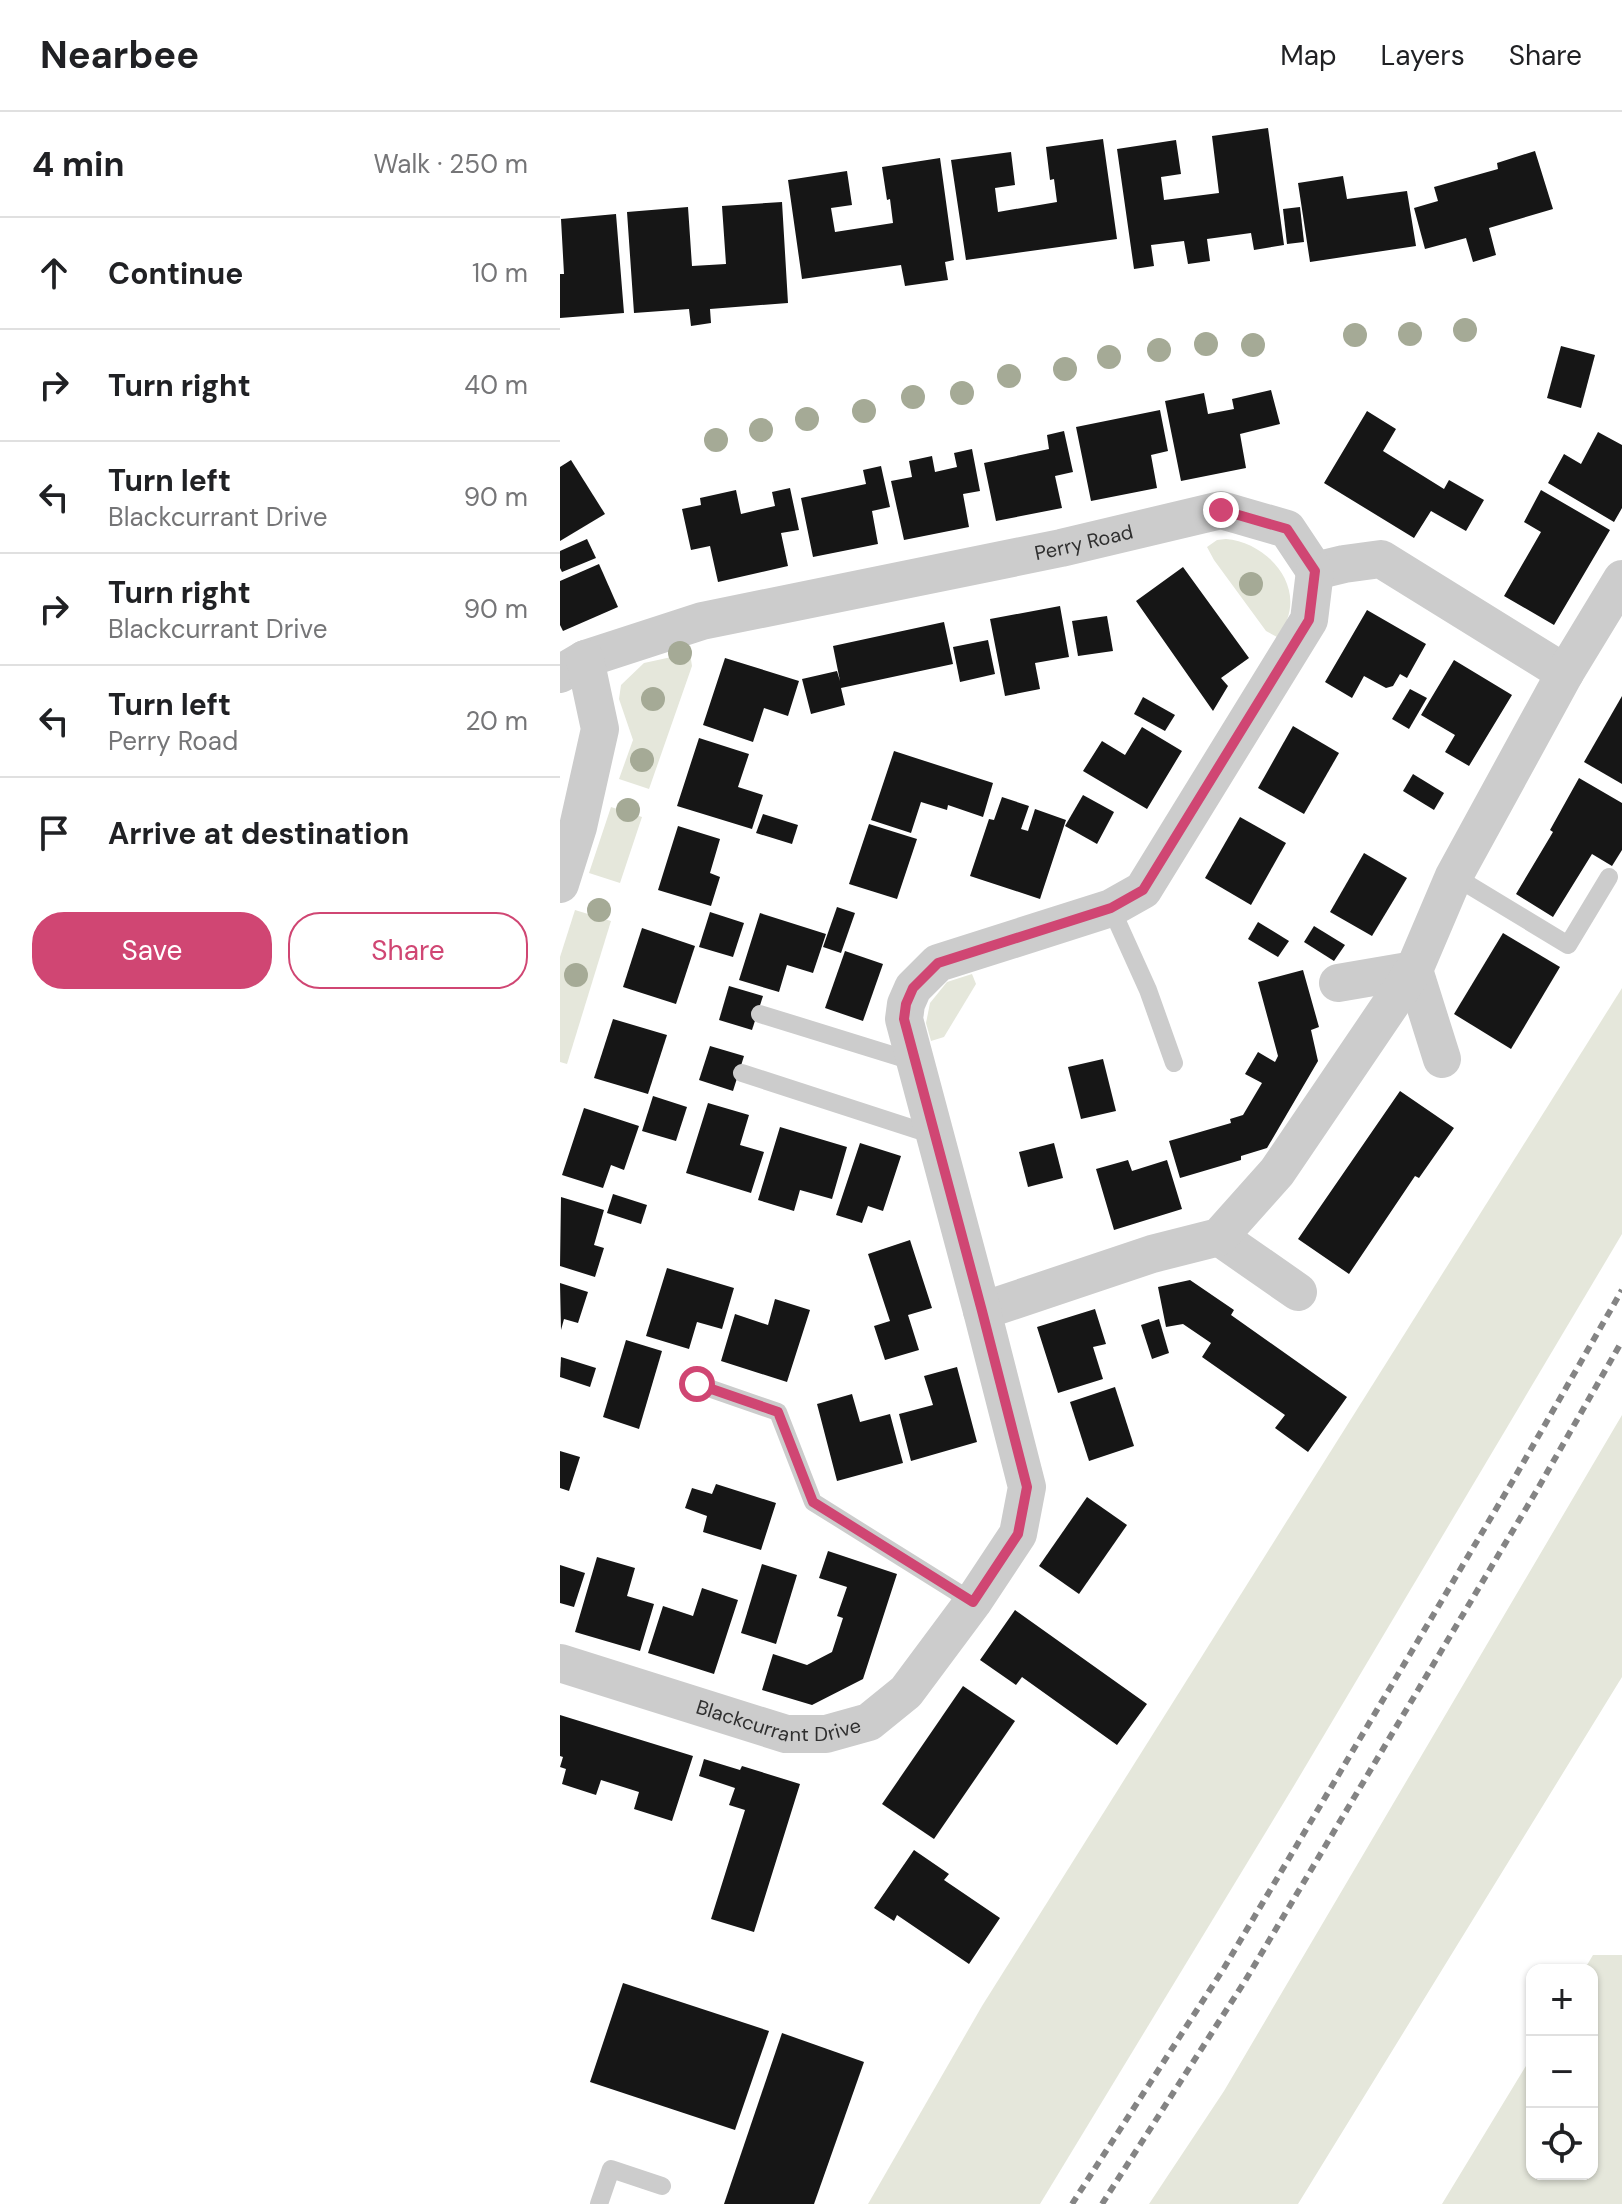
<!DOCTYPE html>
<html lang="en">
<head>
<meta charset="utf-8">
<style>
	:root { --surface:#fff; --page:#f6f6f6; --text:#202124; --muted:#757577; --line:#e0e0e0; --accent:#d04673 }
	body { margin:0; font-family:"DM Sans",sans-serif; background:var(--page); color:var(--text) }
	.controls { position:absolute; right:24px; bottom:24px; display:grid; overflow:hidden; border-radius:16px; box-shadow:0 2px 6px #0004 }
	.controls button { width:72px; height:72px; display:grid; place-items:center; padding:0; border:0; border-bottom:2px solid var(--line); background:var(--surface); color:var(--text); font:40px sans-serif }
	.stop { position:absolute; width:24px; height:24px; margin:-18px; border:6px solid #d04673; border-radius:50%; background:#fff }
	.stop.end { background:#d04673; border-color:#fff; box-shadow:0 2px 8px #0008 }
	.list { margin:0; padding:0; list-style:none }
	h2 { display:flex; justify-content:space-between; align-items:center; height:104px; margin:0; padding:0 32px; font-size:34px }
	h2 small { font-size:26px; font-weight:400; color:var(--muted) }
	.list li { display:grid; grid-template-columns:52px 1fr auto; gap:24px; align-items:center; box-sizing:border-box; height:112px; padding:0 32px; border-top:2px solid var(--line) }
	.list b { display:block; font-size:30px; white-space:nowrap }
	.list p { margin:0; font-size:26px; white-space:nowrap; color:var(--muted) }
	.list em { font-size:26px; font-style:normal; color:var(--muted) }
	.actions { display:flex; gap:16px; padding:24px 32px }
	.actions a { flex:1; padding:18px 0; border:2px solid var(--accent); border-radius:32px; text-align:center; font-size:28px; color:var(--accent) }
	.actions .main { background:var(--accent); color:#fff }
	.icon { flex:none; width:44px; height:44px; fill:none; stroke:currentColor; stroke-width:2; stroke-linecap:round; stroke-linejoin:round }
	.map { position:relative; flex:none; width:1062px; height:2092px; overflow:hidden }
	header { display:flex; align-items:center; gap:48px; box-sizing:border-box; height:112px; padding:0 40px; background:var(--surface); border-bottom:2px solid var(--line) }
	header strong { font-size:38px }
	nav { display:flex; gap:44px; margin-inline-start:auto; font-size:28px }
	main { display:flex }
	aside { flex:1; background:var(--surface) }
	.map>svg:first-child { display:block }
</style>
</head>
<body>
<header>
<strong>Nearbee</strong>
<nav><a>Map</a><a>Layers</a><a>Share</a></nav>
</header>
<main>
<aside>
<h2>4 min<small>Walk · 250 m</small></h2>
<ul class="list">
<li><svg class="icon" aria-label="ahead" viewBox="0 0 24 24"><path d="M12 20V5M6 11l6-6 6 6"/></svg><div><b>Continue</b></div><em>10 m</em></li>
<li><svg class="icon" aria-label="right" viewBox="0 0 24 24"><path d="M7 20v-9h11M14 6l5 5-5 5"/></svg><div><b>Turn right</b></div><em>40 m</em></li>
<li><svg class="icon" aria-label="left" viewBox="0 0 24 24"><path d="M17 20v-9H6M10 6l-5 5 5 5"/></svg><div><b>Turn left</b><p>Blackcurrant Drive</p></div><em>90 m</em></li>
<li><svg class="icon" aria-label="right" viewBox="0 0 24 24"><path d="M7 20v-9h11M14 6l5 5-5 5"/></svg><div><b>Turn right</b><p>Blackcurrant Drive</p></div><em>90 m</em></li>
<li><svg class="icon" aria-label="left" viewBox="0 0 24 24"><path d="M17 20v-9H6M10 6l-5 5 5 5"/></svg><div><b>Turn left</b><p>Perry Road</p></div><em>20 m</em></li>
<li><svg class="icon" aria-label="arrive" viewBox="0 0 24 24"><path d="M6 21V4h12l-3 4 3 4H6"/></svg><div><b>Arrive at destination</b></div></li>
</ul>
<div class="actions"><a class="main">Save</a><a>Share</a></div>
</aside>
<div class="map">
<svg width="1062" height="2092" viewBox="0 0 1062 2092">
	<rect width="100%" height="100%" fill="#fff"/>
	<g fill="#e5e7db">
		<path d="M666,427C704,430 742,468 727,508C725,514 720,520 717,525L706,519L654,448L647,435L657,428Z"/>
		<polygon points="130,541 132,554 89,677 59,667 73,628 59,587 61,573 84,551"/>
		<polygon points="51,695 82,705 60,771 29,761"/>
		<polygon points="15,798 51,809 7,952 0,950 0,845"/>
		<polygon points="412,862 416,872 384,925 371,929 366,911 370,891 387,870"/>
		<polygon points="1062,876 1062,1122 735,1672 480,2092 308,2092 422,1894"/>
		<polygon points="1062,1303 1062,1565 738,2092 589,2092 664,1979"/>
		<polygon points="1033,1843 1062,1843 1062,2092 882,2092 972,1944 972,2062 1032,2062 1032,1858 1024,1858"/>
	</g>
	<g fill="#161616">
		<polygon points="708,16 724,133 694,138 691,121 647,127 650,149 628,152 624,129 591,133 594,154 574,157 557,37 616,28 621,62 601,65 604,88 659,81 652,24"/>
		<polygon points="543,27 557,127 406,148 391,48 451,40 455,73 435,76 438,100 497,90 494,67 490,68 486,35"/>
		<polygon points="975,39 993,97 929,116 936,143 913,150 906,126 865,137 854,96 878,89 874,75 938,57 937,51"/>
		<polygon points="380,46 394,148 385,150 388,168 345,174 341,153 242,167 228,68 287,59 292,93 271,96 275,120 333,111 330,87 327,88 322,55"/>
		<polygon points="783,64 787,87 847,79 856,134 750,150 738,71"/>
		<polygon points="222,90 228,191 150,197 151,211 131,214 129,197 74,201 67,100 128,95 132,154 166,152 162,94"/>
		<polygon points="740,95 744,130 727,132 723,97"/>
		<polygon points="56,102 64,201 0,206 0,162 4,162 1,107"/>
		<polygon points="1001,234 1035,243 1021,296 987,286"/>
		<polygon points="711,278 720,312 680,322 686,356 621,369 605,289 644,281 648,302 674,297 672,287"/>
		<polygon points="600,298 608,339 591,343 597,376 531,389 516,315"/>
		<polygon points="807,299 836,317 823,339 884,377 889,368 924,388 906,419 871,399 854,426 764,371"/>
		<polygon points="504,319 513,360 495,364 502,396 436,409 424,351 489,337 487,323"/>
		<polygon points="1038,320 1062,333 1062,396 1054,410 988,371 1004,342 1021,352"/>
		<polygon points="412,337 420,379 403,382 409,415 344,428 331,369 352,365 349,349 372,344 375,360 397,355 394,341"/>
		<polygon points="11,348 45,402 0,429 0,355"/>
		<polygon points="321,354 330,395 312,399 318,432 253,445 241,386 306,372 303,358"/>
		<polygon points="230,376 239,418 221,421 228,454 158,470 150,434 131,438 122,397 141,393 140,386 176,378 181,402 215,394 212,380"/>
		<polygon points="981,378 1050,418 994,513 944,484 981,420 964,410"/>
		<polygon points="27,427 36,446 2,460 0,456 0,439"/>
		<polygon points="39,452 58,495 3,519 0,513 0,469"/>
		<polygon points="623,455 689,546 661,566 668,574 653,599 576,489"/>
		<polygon points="500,494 509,545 475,551 480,577 445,584 430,507"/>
		<polygon points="807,498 866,532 847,566 840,562 833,574 826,576 804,564 792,586 765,570"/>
		<polygon points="547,504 553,539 518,544 512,509"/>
		<polygon points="384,510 393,552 281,576 285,593 251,602 242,567 277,559 280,569 273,534"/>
		<polygon points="428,528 435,562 400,570 393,535"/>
		<polygon points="165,546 239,569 228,604 204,596 193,630 143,613"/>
		<polygon points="894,548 952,583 909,654 885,640 895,623 861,603"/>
		<polygon points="850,577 867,586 849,617 832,607"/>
		<polygon points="1062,584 1062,672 1024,650"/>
		<polygon points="583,585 615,603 605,619 574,602"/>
		<polygon points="733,614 779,641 744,702 698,676"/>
		<polygon points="582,615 622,639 587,697 523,659 542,629 565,643"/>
		<polygon points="139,626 189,642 178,675 203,683 192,717 117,694"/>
		<polygon points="334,639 433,671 423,705 388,693 387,698 361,690 351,721 311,708"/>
		<polygon points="853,662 884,681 874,698 843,679"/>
		<polygon points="1019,666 1062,691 1062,738 1052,754 1032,742 993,805 956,782 993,720 990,718"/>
		<polygon points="523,683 554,700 537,732 505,714"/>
		<polygon points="442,685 469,694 461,717 468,719 475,697 506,708 480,787 410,764 429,707 434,708"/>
		<polygon points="203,702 238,713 232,732 196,721"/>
		<polygon points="680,705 726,731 691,793 645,766"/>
		<polygon points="309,712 357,727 337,787 289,772"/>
		<polygon points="118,714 160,727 150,761 160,765 151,794 98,778"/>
		<polygon points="804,741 847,766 812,824 770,800"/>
		<polygon points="277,795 295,801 281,841 263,835"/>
		<polygon points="150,800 184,811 173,845 139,835"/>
		<polygon points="200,801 266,822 253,861 227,853 219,880 179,868"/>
		<polygon points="698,810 729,829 718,845 688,827"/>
		<polygon points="754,814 785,833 774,849 744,830"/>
		<polygon points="82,816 135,834 116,892 63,875"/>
		<polygon points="943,821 1000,855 951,937 894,902"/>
		<polygon points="285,839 323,852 303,909 265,896"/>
		<polygon points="743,858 759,915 751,918 758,949 707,1036 681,1044 681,1048 620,1066 609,1029 671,1011 670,1007 683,1003 702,971 685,962 698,940 715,950 718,944 698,870"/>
		<polygon points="169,874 203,884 192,918 159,908"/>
		<polygon points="53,907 107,923 88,982 34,966"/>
		<polygon points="150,934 184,944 173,979 139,968"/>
		<polygon points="543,947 556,999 521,1007 508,955"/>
		<polygon points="840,979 894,1016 859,1066 855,1064 789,1162 738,1127"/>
		<polygon points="93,984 127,995 116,1029 82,1019"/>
		<polygon points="148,991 189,1003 180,1033 204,1040 191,1081 126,1061"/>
		<polygon points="24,996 79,1014 64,1058 51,1053 43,1076 2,1063"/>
		<polygon points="220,1015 287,1035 272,1087 240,1078 234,1099 198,1088"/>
		<polygon points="300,1031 341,1044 323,1099 308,1094 302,1111 276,1103"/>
		<polygon points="494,1031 503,1066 468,1075 459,1040"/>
		<polygon points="568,1048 572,1059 607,1048 622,1097 554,1118 536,1057"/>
		<polygon points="53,1082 87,1093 81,1112 47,1101"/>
		<polygon points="1,1085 44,1098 34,1133 44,1136 35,1165 0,1154"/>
		<polygon points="350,1128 372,1196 348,1203 359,1238 325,1248 314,1214 330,1209 308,1142"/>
		<polygon points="107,1156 174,1176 162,1217 137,1210 129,1237 86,1224"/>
		<polygon points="630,1168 674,1198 671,1203 787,1285 748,1340 715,1316 725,1303 642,1245 651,1231 623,1212 606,1215 598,1175"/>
		<polygon points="0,1171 28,1180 18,1211 4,1207 1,1218"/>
		<polygon points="215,1187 250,1198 227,1270 161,1249 175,1202 208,1213"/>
		<polygon points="535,1197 546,1232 533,1235 543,1267 498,1281 477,1215"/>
		<polygon points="599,1207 609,1241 592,1247 581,1213"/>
		<polygon points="66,1228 102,1239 79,1317 43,1305"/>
		<polygon points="1,1245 36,1256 30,1275 0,1265"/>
		<polygon points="397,1255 417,1330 351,1349 339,1302 373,1293 364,1264"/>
		<polygon points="555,1275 574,1334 529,1349 510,1290"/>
		<polygon points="292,1282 300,1310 330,1302 343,1351 277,1369 257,1292"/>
		<polygon points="0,1339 20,1345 9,1379 0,1376"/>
		<polygon points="156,1372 216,1391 201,1438 143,1420 147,1404 125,1396 132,1376 152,1382"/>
		<polygon points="527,1385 567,1413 519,1482 479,1454"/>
		<polygon points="268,1439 337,1462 303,1567 252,1593 202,1578 213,1542 247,1553 272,1540 283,1506 277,1504 287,1475 259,1466"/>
		<polygon points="37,1445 75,1456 67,1484 94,1492 80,1539 15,1520"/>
		<polygon points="202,1452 237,1463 216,1532 181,1521"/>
		<polygon points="0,1453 25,1461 14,1495 0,1491"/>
		<polygon points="142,1476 178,1488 154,1562 88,1541 103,1494 133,1504"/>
		<polygon points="455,1498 587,1592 557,1633 462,1565 456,1573 420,1548"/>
		<polygon points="403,1574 455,1609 374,1727 322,1692"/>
		<polygon points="0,1603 133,1644 112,1709 74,1697 79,1680 41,1668 36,1683 2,1672 6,1657 0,1655 3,1645 0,1644"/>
		<polygon points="144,1647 180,1658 182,1654 240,1672 194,1820 151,1807 185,1698 169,1693 175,1676 139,1664"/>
		<polygon points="354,1738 389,1762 384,1768 440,1806 409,1852 337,1803 334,1809 314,1796"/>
		<polygon points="63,1871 209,1919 175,2018 30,1970"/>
		<polygon points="222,1921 304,1950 254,2092 164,2092"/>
	</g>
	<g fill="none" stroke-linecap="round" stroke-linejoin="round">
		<g stroke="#ccc" stroke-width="18">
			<polyline points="894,764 1008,833 1049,765"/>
			<polyline points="551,796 588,878 614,951"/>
			<polyline points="200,902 355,950"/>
			<polyline points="182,961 376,1024"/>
			<polyline points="137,1272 218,1300 253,1390 413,1490"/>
			<polyline points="39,2092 51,2057 102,2074"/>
		</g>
		<g stroke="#ccc" stroke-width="38">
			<polyline points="755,459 784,452 821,447 1005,561"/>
			<path id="s1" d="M0,562L25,547L142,509L501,436L661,398L727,417L755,459"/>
			<polyline points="0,772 18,715 40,617 25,547"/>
			<polyline points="778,871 854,858 882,947"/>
			<polyline points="659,1125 738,1180"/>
			<polyline points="422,1199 592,1142 659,1125 717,1060 854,858 894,764 1005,561 1062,467"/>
			<path id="s2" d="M0,1551L226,1622H266L309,1610L346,1580L413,1490L458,1422L467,1375L422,1199L344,907L346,892L353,876L378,851L551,796L583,778L749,508L755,459"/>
		</g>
		<g stroke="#848484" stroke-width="6" stroke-dasharray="8 6" stroke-linecap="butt">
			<polyline points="512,2092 664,1856 955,1365 1062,1178"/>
			<polyline points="542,2092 685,1869 977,1378 1062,1229"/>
		</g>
	</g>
	<g fill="#a5aa96">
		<circle cx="905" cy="218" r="12"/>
		<circle cx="850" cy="222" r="12"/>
		<circle cx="795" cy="223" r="12"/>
		<circle cx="646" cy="232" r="12"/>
		<circle cx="693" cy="233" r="12"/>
		<circle cx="599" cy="238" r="12"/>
		<circle cx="549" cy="245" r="12"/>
		<circle cx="505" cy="257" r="12"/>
		<circle cx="449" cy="264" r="12"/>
		<circle cx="402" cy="281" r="12"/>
		<circle cx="353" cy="285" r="12"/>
		<circle cx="304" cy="299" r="12"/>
		<circle cx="247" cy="307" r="12"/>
		<circle cx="201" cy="318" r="12"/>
		<circle cx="156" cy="328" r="12"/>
		<circle cx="691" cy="472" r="12"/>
		<circle cx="120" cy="541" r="12"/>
		<circle cx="93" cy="587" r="12"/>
		<circle cx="82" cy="648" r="12"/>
		<circle cx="68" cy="698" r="12"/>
		<circle cx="39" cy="798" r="12"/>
		<circle cx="16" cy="863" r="12"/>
	</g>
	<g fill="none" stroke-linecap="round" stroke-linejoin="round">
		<polyline stroke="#d04673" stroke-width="10" points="137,1272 218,1300 253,1390 413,1490 458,1422 467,1375 422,1199 344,907 346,892 353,876 378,851 551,796 583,778 749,508 755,459 727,417 661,398"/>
	</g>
	<g text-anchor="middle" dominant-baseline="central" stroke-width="8" stroke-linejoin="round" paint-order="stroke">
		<g font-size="20" fill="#2f2f2f" stroke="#fff">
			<text stroke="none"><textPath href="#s1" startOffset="542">Perry Road</textPath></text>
			<text stroke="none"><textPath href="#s2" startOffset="228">Blackcurrant Drive</textPath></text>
		</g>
	</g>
</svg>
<div class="controls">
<button>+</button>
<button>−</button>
<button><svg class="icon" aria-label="locate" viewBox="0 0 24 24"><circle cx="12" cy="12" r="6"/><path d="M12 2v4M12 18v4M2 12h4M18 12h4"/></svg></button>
</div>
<div class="stop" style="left:137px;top:1272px"></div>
<div class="stop end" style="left:661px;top:398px"></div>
</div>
</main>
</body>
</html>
